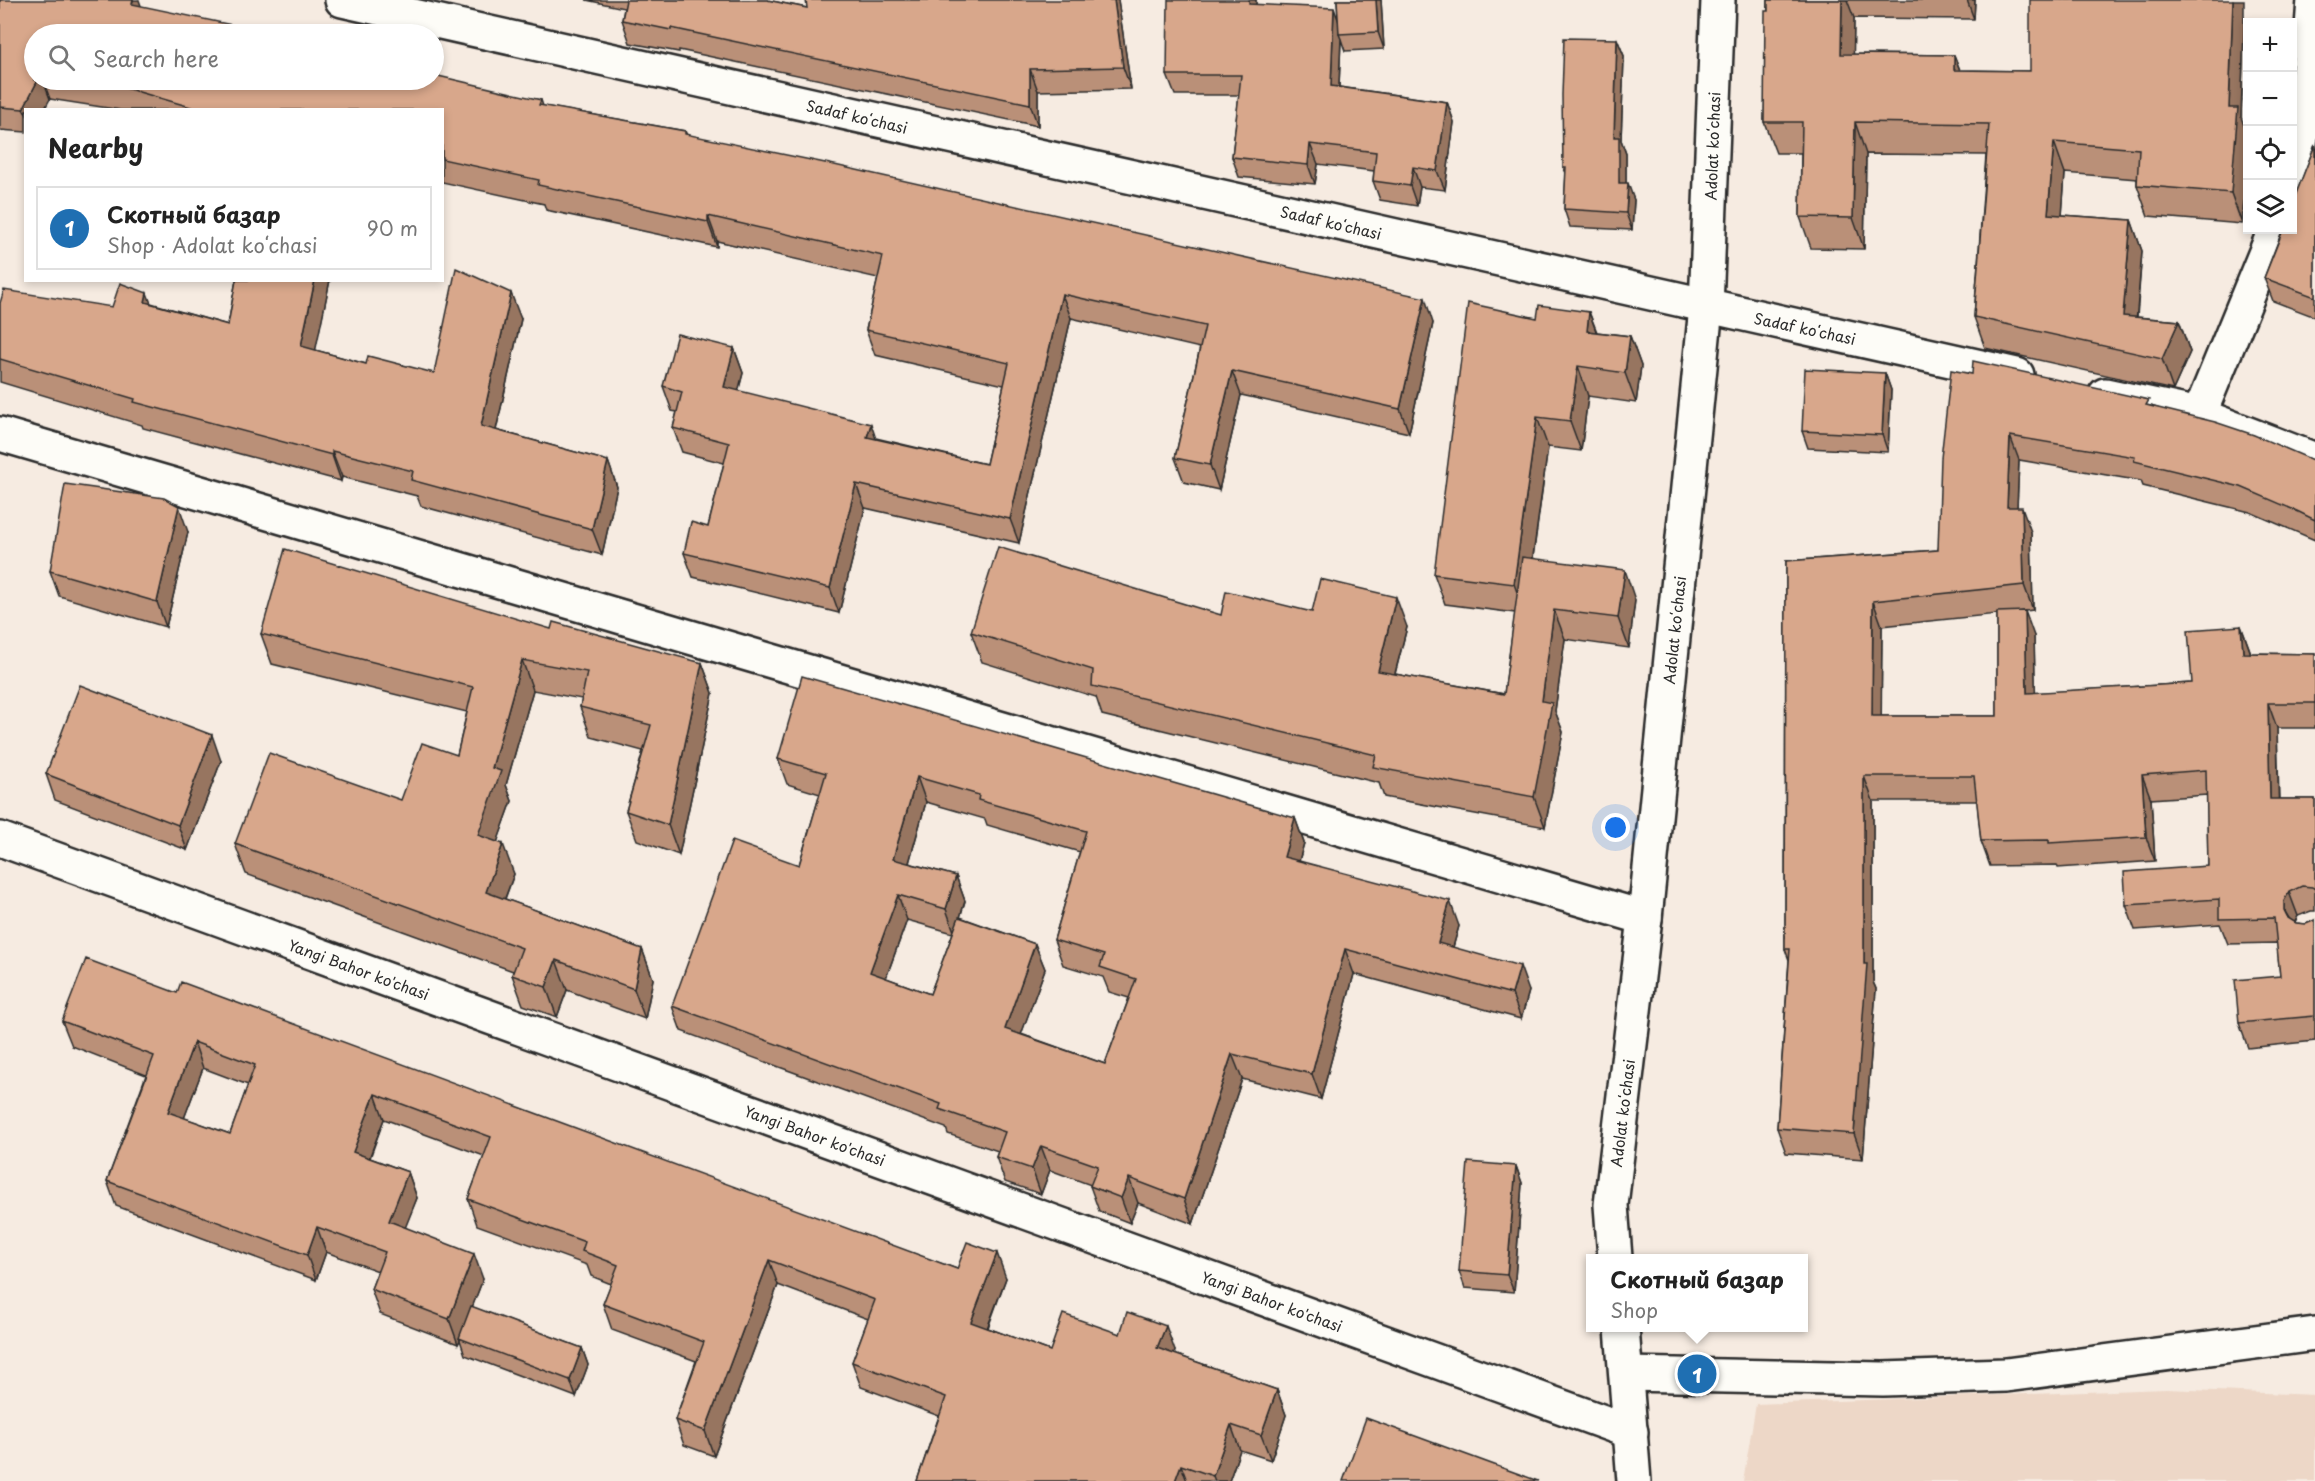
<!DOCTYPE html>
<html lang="en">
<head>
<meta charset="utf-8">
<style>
	:root { --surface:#fff; --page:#f2f2f2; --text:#222; --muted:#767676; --line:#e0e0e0; --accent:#1f6fb2 }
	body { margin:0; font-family:"Playpen Sans",sans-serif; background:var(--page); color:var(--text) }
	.controls { position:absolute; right:18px; top:18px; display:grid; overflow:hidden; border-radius:0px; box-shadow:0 3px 9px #0003 }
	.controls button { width:54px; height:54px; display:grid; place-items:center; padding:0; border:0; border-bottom:2px solid var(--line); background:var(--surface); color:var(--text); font:30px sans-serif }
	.you { position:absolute; left:1616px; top:828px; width:21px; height:21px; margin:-15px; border:4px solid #fff; border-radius:50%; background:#1a73e8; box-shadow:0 0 0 9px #1a73e833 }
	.badge { display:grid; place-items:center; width:39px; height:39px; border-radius:50%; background:var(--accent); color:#fff; font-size:20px; font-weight:700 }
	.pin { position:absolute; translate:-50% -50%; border:3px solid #fff; box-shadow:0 2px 6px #0006 }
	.popup { position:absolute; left:1586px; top:1254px; width:222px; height:78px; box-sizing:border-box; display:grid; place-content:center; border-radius:0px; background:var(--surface); filter:drop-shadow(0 2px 4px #0005); font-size:20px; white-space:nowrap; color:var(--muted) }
	.popup b { font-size:22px; color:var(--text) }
	.popup::after { content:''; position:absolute; left:50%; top:100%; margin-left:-12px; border:12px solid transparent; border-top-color:var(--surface) }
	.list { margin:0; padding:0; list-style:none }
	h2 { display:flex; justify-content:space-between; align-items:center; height:78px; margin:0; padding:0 24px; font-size:26px }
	h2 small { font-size:20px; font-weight:400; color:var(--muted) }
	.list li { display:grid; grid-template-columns:39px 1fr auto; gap:18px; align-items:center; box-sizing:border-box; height:84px; margin:0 12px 12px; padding:0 12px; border:2px solid var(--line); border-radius:0px }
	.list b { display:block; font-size:22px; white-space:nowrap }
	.list p { margin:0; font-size:20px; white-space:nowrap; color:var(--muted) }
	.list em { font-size:20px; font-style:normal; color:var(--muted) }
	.icon { flex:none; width:33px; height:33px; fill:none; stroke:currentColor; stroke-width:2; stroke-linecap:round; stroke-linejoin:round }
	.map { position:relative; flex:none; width:2315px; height:1481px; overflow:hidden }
	.search { position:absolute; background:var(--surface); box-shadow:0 3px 9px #0003; left:24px; top:24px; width:420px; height:66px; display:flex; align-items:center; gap:15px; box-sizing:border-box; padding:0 21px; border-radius:33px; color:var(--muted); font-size:22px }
	.panel { position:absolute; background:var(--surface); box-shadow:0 3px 9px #0003; left:24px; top:108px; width:420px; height:174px; border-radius:0px }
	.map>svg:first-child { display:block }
</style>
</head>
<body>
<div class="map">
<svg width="2315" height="1481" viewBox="0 0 2315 1481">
	<rect width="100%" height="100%" fill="#f6ebe1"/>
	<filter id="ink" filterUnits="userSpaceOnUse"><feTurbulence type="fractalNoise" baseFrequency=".0167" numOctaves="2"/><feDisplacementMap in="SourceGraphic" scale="12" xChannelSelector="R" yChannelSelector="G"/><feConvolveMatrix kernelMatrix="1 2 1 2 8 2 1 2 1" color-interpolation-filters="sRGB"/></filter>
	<g filter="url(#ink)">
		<polygon fill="#edd7c7" points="2166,1389 2315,1395 2315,1481 1743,1481 1756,1404"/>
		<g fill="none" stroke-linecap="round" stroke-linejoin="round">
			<g stroke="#2b2b2b" stroke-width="38">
				<g id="minor">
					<polyline points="342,0 2017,375"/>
					<polyline points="2292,186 2296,177 2309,69 2314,0"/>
					<polyline points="2105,395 2199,415 2315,460"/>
					<polyline points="2199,415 2275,230"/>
					<polyline points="0,434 1645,918"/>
					<polyline points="0,839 1631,1432"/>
					<polyline points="1615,1258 1611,1205 1645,918 1706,307 1718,0"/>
					<polyline points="1622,1328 1634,1481"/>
					<polyline points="1626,1374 1883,1379 2006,1375 2315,1334"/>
				</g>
			</g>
			<use href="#minor" stroke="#fdfcf7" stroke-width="33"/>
		</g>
		<g fill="#ba9078" stroke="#2b2b2b" stroke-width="1.5" fill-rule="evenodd">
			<polygon points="0,0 34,34 34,80 434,80 541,100 543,106 685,131 687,135 1433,323 1409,433 1241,395 1219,490 1184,482 1175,458 1200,348 1071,318 1019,543 865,508 839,613 693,577 684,553 708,527 724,463 682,452 673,428 677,412 672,411 663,386 734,348 743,373 738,391 876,438 986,464 1004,385 875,355 866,330 878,278 717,241 717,247 546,210 544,204 442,182 442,110 121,110 50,99 26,110 26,132 0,130"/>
			<polygon points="586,0 767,0 807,8 1118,0 1131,89 1038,91 1038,126 679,50 679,52 630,43 622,20 624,8"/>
			<polygon points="1256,0 1256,5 1338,19 1337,0 1381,0 1384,49 1345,51 1341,39 1339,87 1447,102 1454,122 1445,190 1420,187 1417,206 1380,200 1373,181 1374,171 1318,164 1315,184 1239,177 1232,157 1239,95 1175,95 1167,75"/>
			<polygon points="1768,0 1975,0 1974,19 1854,18 1853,54 1954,55 1960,70 2030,71 2244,31 2241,117 2242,224 2148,216 2137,185 2137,179 2065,173 2062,215 2131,220 2142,251 2137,317 2179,321 2190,352 2173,390 1985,348 1974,317 1986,155 1866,154 1864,249 1811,248 1800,217 1801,153 1776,153 1764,122"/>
			<polygon points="1617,39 1624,56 1621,140 1626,154 1626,183 1634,200 1632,230 1570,227 1564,209 1566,173 1563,167"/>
			<polygon points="2315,145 2315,317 2273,301 2264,278"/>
			<polygon points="236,280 330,280 315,350 366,364 434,373 521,319 496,430 608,461 617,487 602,555 421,506 417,496 342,477 341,481 143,428 142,425 0,382 0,303 112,307 151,303 228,325"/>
			<polygon points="1589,312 1597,332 1630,336 1641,366 1636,403 1588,396 1581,451 1548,447 1533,558 1635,600 1629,648 1565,639 1555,711 1563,732 1545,827 1384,797 1379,783 1102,715 1096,697 982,662 971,632 1221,615 1312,612 1407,627 1395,674 1504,694 1515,613 1445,604 1434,574 1537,318"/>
			<polygon points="1885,373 1891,390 1888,452 1808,448 1802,431"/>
			<path d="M1972,374L2151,406L2315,461V540L2250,512L2143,486L2141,481L2019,460L2017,507L2031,532L2033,610L2017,612L2034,636L2035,693L2192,683L2241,626L2251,653L2315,654V728H2277L2279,799H2315V911H2311L2298,916L2295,922L2296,923L2306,924L2315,920V1041L2248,1048L2239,1023L2280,976L2277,943L2228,944L2220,924L2135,930L2126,905L2208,866L2207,795L2151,799L2155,861L2058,868L2057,865L1990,866L1981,841L1977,801H1873V982L1876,989L1863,1159L1786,1153L1777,1128L1789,960L1785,949L1786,561L1938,550ZM1997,614V716H1881L1882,626Z"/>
			<polygon points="188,532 166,627 59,596 50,571"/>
			<polygon points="551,629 702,663 713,693 679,855 637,840 626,811 643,751 591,737 580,707 582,699 533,690 506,785 512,801 497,842 514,874 505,899 642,949 653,979 645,1019 567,990 557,1017 523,1005 512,975 513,971 246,874 235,844 401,800 457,755 467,712 272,664 261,634"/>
			<path d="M778,759L1295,818L1304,843L1299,861L1459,926L1453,947L1529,991L1521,1019L1354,974L1321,1099L1242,1079L1193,1224L1138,1203L1130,1223L1099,1211L1090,1186L1091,1185L1050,1170L1041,1194L1005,1182L996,1157L998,1151L948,1134L946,1128L681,1031L672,1006L799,865L820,794L787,784ZM926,802L985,819L987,825L1080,852L1054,940L1063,965L1103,977L1109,992L1129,998L1105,1064L1021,1034L1045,969L1035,944L960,917L965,901L956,876L909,863ZM907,920L953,933L930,994L886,978Z"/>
			<polygon points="221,761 187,850 55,800 46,774"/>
			<path d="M177,993L957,1269L1006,1278L988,1328L1050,1351L1120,1334L1175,1351L1174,1354L1277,1390L1286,1415L1271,1460L1240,1450L1229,1481H917L939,1416L861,1387L852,1362L868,1319L778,1285L714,1456L684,1445L675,1420L696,1361L612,1330L603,1304L611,1284L591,1276L587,1265L477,1225L468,1199L484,1156L384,1119L370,1158L408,1172L417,1198L405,1227L483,1279L472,1307L582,1348L588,1365L576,1397L465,1355L460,1340L458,1344L380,1314L371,1289L378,1271L326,1252L316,1280L116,1206L107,1181L146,1075L72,1046L62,1021ZM203,1068L248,1085L230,1134L184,1118Z"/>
			<polygon points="1516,1166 1522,1183 1514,1292 1465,1288 1459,1271"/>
		</g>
		<g fill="#977561" stroke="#2b2b2b" stroke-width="1.5">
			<polygon points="133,0 139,0 145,17 132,4"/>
			<polygon points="1114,0 1118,0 1131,89 1123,67"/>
			<polygon points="1249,0 1256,0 1256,24 1249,4"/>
			<polygon points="1376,0 1381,0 1384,49 1378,32"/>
			<polygon points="1842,0 1847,0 1854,18 1853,85 1841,54"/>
			<polygon points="1967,0 1975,0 1974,19"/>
			<polygon points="2233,0 2244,0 2244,31 2241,117 2247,134 2247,163 2242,224 2231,193 2229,108"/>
			<polygon points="1334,8 1341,28 1339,34 1341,39 1338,106 1331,86"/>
			<polygon points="1617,39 1624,56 1621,140 1626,154 1626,200 1619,183 1614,137"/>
			<polygon points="1954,55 1966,86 1954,70"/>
			<polygon points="1030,69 1038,91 1038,126 1030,104"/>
			<polygon points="38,80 43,80 50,99 44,110 26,110 26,114 23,109"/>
			<polygon points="1447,102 1454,122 1445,190 1437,171"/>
			<polygon points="1855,122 1866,154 1864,249 1853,218"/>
			<polygon points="2054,142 2065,173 2060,245 2048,214"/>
			<polygon points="1310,144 1318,164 1315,184 1308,165"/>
			<polygon points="1413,167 1420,187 1417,206 1410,186"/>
			<polygon points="1628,183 1634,200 1632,230 1626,213"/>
			<polygon points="708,216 717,241 717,247 708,222"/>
			<polygon points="2131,220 2142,251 2134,347 2123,316"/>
			<polygon points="315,280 330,280 311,372 301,346"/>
			<polygon points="147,293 157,319 145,302"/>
			<polygon points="511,293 521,319 491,452 481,426"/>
			<polygon points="1062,294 1071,318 1019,543 1010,519"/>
			<polygon points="1425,298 1433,323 1409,433 1400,409"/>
			<polygon points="1589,312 1600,342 1587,331"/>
			<polygon points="2179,321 2190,352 2173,390 2162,359"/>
			<polygon points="1630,336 1641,366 1636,403 1625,373"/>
			<polygon points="734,348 743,373 733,412 724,387"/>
			<polygon points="1578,366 1588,396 1581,451 1570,421"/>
			<polygon points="1232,371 1241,395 1219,490 1210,465"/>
			<polygon points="1885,373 1891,390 1888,452 1882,435"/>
			<polygon points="1537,417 1548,447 1525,614 1514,584"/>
			<polygon points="871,424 879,448 867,437"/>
			<polygon points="2010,436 2019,460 2016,532 2007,507"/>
			<polygon points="332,451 342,477 341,481 332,455"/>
			<polygon points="608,461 617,487 602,555 592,529"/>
			<polygon points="856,484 865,508 839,613 830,588"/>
			<polygon points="179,506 188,532 166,627 157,602"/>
			<polygon points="2022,507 2031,532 2033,610 2024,585"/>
			<polygon points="1625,570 1635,600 1629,648 1618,618"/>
			<polygon points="1396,597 1407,627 1388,700 1378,671"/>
			<polygon points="1873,601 1882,626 1881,740 1872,716"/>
			<polygon points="1554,610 1565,639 1555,711 1563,732 1545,827 1534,797 1542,701"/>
			<polygon points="2025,611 2034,636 2036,718 2027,693"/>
			<polygon points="2241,626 2250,651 2252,678 2243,653"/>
			<polygon points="522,660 533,690 506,785 512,801 489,865 478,835 492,768"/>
			<polygon points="702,663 713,693 679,855 668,825"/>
			<polygon points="2268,703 2277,728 2279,824 2270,799"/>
			<polygon points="212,735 221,761 187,850 178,825"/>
			<polygon points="2142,775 2151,799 2155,861 2146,837"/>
			<polygon points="1864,776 1873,801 1873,982 1876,989 1863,1159 1854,1134 1864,964"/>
			<polygon points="917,777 926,802 903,884 893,859"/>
			<polygon points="1295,818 1304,843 1293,882 1284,857"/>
			<polygon points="503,844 514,874 496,922 486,892"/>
			<polygon points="956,876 965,901 955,934 946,909"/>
			<polygon points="2289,892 2298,916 2293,925 2284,910 2284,901"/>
			<polygon points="898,895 907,920 879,997 870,972"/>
			<polygon points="1450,901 1459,926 1447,968 1438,943"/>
			<polygon points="1035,944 1045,969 1014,1054 1005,1029"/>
			<polygon points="642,949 653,979 645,1019 634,989"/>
			<polygon points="1345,949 1354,974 1321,1099 1312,1074"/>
			<polygon points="556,960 567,990 557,1017 546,987"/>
			<polygon points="1520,966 1529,991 1521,1019 1512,994"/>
			<polygon points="194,1042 203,1068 177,1137 168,1112"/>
			<polygon points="1232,1054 1242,1079 1193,1224 1184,1199"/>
			<polygon points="375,1094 384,1119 362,1177 353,1152"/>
			<polygon points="1041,1146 1050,1170 1041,1194 1032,1169"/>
			<polygon points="1516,1166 1522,1183 1514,1292 1507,1275"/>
			<polygon points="408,1172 417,1198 398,1246 389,1221"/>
			<polygon points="1129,1178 1138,1203 1130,1223 1121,1198"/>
			<polygon points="317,1227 326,1252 316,1280 307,1255"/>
			<polygon points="997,1253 1006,1278 980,1347 971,1322"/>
			<polygon points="474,1254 483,1279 460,1339 459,1338 460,1340 458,1344 449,1319"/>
			<polygon points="769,1260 778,1285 714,1456 705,1431"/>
			<polygon points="1166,1326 1175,1351 1167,1373 1157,1348"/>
			<polygon points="582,1348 588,1365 576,1397 570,1380"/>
			<polygon points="1277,1390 1286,1415 1271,1460 1261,1435"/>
			<polygon points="1231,1425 1240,1450 1229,1481 1215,1481 1213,1476"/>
			<polygon points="1181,1465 1187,1481 1175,1481"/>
		</g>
		<g fill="#d8a78b" stroke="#2b2b2b" stroke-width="1.5" fill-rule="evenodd">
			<polygon points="0,0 133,0 132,4 237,26 236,29 259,34 34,34 34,80 38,80 23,109 0,107"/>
			<polygon points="626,0 767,0 807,8 806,0 1114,0 1123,67 1030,69 1030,104 671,28 671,30 622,20"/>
			<polygon points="1168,0 1249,0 1249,4 1334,8 1331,86 1447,102 1437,171 1413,167 1410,186 1373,181 1376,152 1310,144 1308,165 1232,157 1241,75 1167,75"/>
			<polygon points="1337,0 1376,0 1378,32 1339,34"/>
			<polygon points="1768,0 1842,0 1841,54 1954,55 1954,70 2030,71 2030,0 2233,0 2229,108 2238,108 2231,193 2137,185 2139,149 2054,142 2048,214 2131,220 2123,316 2179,321 2162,359 1974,317 1989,124 1855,122 1853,218 1800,217 1802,122 1764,122 1765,11 1768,11"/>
			<polygon points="1564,38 1617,39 1614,137 1619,137 1619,183 1628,183 1626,213 1564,209 1566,167 1563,167 1562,95"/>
			<polygon points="434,75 541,100 539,105 685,131 685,134 830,164 1425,298 1400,409 1232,371 1210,465 1175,458 1205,326 1062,294 1010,519 856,484 830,588 684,553 691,522 708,527 729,443 673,428 682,392 663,386 677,334 734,348 724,387 871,424 867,437 986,464 1009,363 866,330 883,256 708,216 708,222 538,185 539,180 442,159 442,110 201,110 115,85 76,80 434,80"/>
			<polygon points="2315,145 2315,297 2264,278 2283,230 2292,230 2292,204"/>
			<polygon points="456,268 511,293 481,426 608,461 592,529 411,480 413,471 332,451 332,455 134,402 135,399 0,359 0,303 4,290 112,307 120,283 147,293 145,302 228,325 236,280 315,280 301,346 366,364 368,356 434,373"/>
			<polygon points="1468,303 1537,318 1539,305 1589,312 1587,331 1630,336 1625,373 1578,366 1570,421 1537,417 1514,584 1434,574"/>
			<polygon points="1973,361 2149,400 2146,405 2215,422 2254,435 2315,461 2315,520 2299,512 2241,487 2134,461 2135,457 2010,436 2007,507 2022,507 2024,585 1873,601 1872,716 1997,716 1997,612 2025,611 2027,693 2192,683 2188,630 2241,626 2243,653 2315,654 2315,703 2268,703 2270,799 2315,799 2315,889 2312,887 2302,886 2289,892 2284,901 2284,910 2288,918 2296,923 2306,924 2315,920 2315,1016 2239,1023 2235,980 2280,976 2274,918 2219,919 2219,899 2126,905 2124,872 2208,866 2206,770 2142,775 2146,837 2049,843 2049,840 1981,841 1974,776 1864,776 1864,964 1867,964 1854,1134 1777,1128 1790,949 1785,949 1786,561 1938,550 1941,458 1951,370 1972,374"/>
			<polygon points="1805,369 1885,373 1882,435 1802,431"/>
			<polygon points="65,484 164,498 179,506 157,602 50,571"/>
			<polygon points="998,547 1221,615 1226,591 1312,612 1320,579 1396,597 1378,671 1504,694 1522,557 1625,570 1618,618 1554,610 1542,701 1552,703 1534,797 1373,767 1376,755 1092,686 1093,670 971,632"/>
			<polygon points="285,549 551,629 553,622 702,663 668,825 626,811 651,725 580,707 587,672 522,660 492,768 501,771 478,835 503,844 486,892 642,949 634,989 556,960 546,987 512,975 522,948 235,844 269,753 401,800 422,743 457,755 473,687 261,634"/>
			<path d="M802,676L1295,818L1284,857L1450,901L1438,943L1520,966L1512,994L1345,949L1312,1074L1232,1054L1184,1199L1129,1178L1121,1198L1090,1186L1098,1166L1041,1146L1032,1169L996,1157L1005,1132L939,1109L941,1104L672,1006L732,841L799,865L826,773L778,759ZM917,777L979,795L978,800L1086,831L1054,940L1104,955L1100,967L1136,979L1105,1064L1005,1029L1035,944L959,917L930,994L870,972L898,895L946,909L956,876L893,859Z"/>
			<polygon points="80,685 212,735 178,825 46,774"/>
			<path d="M86,959L177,993L181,982L957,1269L967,1242L997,1253L971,1322L1050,1351L1063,1314L1120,1334L1127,1312L1166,1326L1157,1348L1277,1390L1261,1435L1231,1425L1213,1476L1181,1465L1175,1481H917L946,1397L852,1362L875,1300L769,1260L705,1431L675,1420L704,1342L603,1304L618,1265L582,1251L585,1242L468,1199L491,1137L375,1094L353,1152L408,1172L389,1221L474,1254L449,1319L371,1289L385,1252L317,1227L307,1255L107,1181L154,1056L62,1021ZM194,1042L255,1065L230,1134L168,1112Z"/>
			<polygon points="1468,1162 1516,1166 1507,1275 1459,1271"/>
			<polygon points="471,1306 582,1348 570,1380 459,1338"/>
			<polygon points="1366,1418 1538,1481 1343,1481"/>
		</g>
	</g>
	<g text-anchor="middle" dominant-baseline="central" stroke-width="5" stroke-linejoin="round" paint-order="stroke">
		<g font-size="15" fill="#2b2b2b" stroke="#fdfcf7">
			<text transform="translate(857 116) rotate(13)">Sadaf koʻchasi</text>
			<text transform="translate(1712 146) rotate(-88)">Adolat koʻchasi</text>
			<text transform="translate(1331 222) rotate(13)">Sadaf koʻchasi</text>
			<text transform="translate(1805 328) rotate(12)">Sadaf koʻchasi</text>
			<text transform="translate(1674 630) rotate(-84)">Adolat koʻchasi</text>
			<text transform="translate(359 969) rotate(20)">Yangi Bahor ko'chasi</text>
			<text transform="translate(1622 1113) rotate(-83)">Adolat koʻchasi</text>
			<text transform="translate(815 1135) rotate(20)">Yangi Bahor ko'chasi</text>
			<text transform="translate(1272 1301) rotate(20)">Yangi Bahor ko'chasi</text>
		</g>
	</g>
</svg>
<div class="controls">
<button>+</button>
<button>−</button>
<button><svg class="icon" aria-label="locate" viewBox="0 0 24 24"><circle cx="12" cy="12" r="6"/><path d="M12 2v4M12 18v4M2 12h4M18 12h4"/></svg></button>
<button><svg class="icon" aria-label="layers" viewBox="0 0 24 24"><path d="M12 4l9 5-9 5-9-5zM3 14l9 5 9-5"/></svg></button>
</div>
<div class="you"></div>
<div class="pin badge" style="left:1697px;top:1374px">1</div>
<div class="popup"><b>Скотный базар</b>Shop</div>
<div class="search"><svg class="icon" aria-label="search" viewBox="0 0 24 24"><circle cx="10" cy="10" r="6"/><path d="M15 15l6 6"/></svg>Search here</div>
<section class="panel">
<h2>Nearby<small></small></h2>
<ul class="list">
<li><span class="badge">1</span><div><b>Скотный базар</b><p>Shop · Adolat koʻchasi</p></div><em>90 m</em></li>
</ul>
</section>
</div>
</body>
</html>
